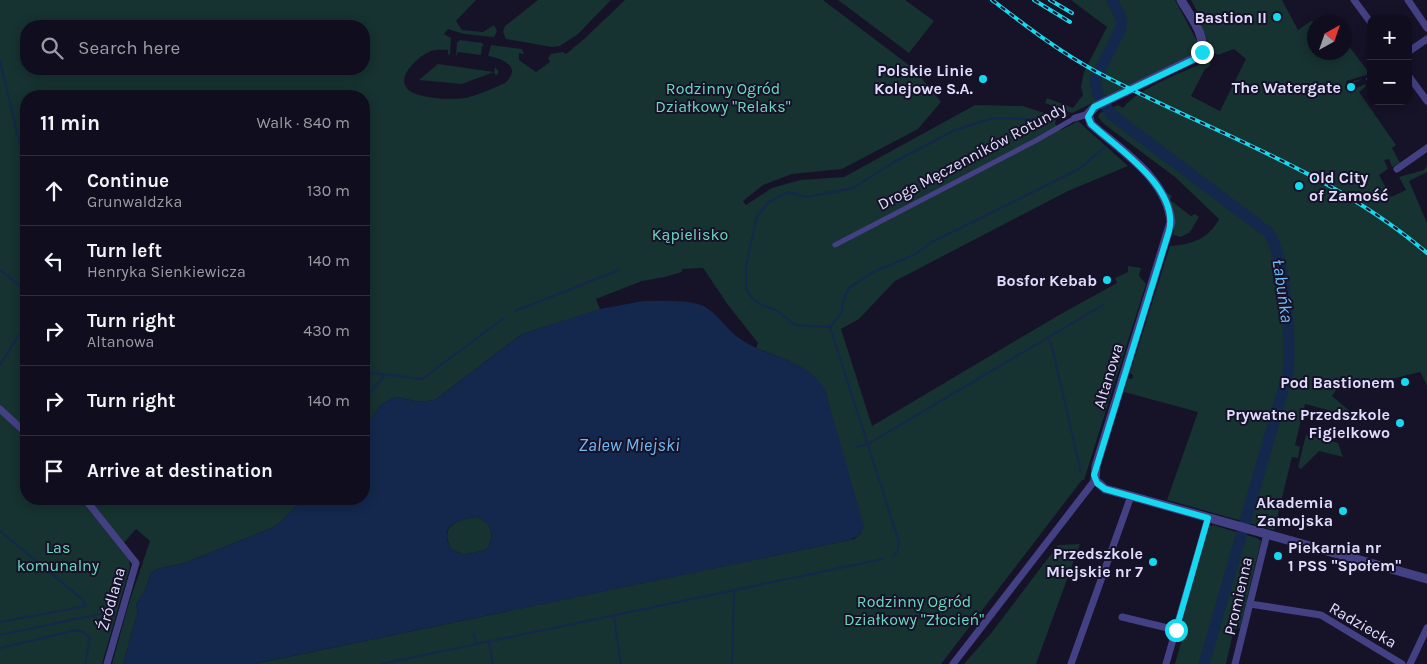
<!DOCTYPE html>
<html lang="en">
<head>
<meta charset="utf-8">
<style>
	:root { --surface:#100e1e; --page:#1e1c2b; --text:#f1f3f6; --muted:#9c9ca4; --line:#302e3c }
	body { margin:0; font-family:Karla,sans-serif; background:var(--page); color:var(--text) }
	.controls { position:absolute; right:15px; top:15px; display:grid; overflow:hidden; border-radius:10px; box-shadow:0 2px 12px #0003 }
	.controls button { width:45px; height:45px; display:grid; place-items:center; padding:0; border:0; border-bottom:1px solid var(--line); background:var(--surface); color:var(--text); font:25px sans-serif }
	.compass { position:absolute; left:1307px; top:15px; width:45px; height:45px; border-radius:50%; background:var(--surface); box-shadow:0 2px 12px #0003; rotate:40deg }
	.stop { position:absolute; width:15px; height:15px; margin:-11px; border:4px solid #15d9ef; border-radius:50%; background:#fff }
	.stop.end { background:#15d9ef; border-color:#fff; box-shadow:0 1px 5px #0008 }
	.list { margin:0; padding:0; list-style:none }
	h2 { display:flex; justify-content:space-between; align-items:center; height:65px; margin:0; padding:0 20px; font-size:21px }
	h2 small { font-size:16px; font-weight:400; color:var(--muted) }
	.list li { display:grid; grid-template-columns:32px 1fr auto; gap:15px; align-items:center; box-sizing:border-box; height:70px; padding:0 20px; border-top:1px solid var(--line) }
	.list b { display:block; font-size:19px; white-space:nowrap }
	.list p { margin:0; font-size:16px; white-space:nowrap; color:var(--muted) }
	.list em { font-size:16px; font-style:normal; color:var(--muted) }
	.icon { flex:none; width:28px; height:28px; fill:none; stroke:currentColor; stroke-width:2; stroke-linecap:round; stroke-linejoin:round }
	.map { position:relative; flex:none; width:1427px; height:664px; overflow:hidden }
	.search { position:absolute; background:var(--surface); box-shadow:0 2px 12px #0003; left:20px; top:20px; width:350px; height:55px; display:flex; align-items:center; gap:12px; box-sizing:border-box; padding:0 18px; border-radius:20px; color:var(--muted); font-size:19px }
	.panel { position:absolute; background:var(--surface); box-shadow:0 2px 12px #0003; left:20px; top:90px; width:350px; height:415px; border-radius:20px }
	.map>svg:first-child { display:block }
</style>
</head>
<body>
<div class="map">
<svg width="1427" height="664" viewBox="0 0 1427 664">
	<rect width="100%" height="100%" fill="#161228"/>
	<g fill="#163231" fill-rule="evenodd">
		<path d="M0,0H476L456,21L462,30L483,32L494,25L497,31L494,37L464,34L448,29L444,34L451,38L450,54L448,55V50C442,50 435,49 429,52C419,56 398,75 406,87C412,99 457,101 469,97C481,94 493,88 505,83C523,67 502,58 488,56L491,45L522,49L524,54L519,53V60L536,72L550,62L548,58L551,54L563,52L566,54L583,40L625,0H823L914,69L941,102L918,129L842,169L792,174L763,185L743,201L746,205L772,188L800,180L844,177L975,105L1023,106L1057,117L1055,124L1061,130L1078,121L1128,166L1068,191L895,281L859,319L841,329L872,426L1059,315L1117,283L1115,278L1128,272V266L1141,268L1139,276L1146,284L1084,480H1082L941,664H254L854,539L861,533L825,390L789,361L756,348L758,343L728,305L703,268L682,269V272L665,277L642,281L596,299L600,309L596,311L522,334L435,400L420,402L396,397L382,404L364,428V96H26V499H304L276,526L185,563L157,569L151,573L145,591L136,604L138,611L123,664H112L128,606L150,541L136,529L121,546L129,558L130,567L102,664H0ZM26,26H364V69H26Z"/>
		<polygon points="538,0 611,0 578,34 560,46 552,47 506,39 503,32 505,26"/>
		<polygon points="838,0 905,0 934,21 909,53"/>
		<polygon points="1071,0 1175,0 1197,41 1198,46 1195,53 1072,113 1045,103 1047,98 1073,108 1083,95 1081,87 1084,72 1107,27"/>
		<path d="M1191,0H1282L1298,30L1311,21L1315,22L1314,52H1344L1345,48L1348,45L1370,74L1346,81L1347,83L1362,79L1346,87L1348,92L1365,84L1366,86L1359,92L1396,145L1392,148L1400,163L1392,167L1389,159L1384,160L1388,169L1379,175L1391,197L1406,190L1399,177L1424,170L1427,166V172L1409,181L1427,223V385L1420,372L1396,378L1338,387L1332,396L1351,412V416L1305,404L1295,445L1300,447L1298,458L1292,457L1274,530L1167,500L1198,412L1124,392L1128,378L1132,379L1133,375L1130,373L1170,246C1190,245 1209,239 1219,219L1175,177L1104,124L1098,117L1100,113L1118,105L1123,108C1136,89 1188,70 1211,59L1210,66L1205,69L1191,96L1220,111L1246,59L1234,49L1218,55L1214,53L1194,18L1199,15Z"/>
		<polygon points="460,40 482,43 484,46 482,46 481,55 458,52 456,56 457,43"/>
		<polygon points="438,64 494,72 495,67 499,72 496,76 494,72 462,84 419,80"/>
		<polygon points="1166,192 1172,196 1170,200 1191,216 1195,214 1199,217 1190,232 1181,237 1173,235 1175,217"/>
		<polygon points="1306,435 1338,443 1343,457 1319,451 1301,469 1298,467"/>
		<path d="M476,517C492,522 496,536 486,550L464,555L451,549C439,526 457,519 476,517Z"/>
		<polygon points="1213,525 1257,538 1261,541 1240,628 1234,629 1226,664 1175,664 1182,639 1177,638 1209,527"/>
		<polygon points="1080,544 1036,664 964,664 992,632 1058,545"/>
	</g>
	<path fill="#13284c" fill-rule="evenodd" d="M643,301C661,301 684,299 701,305C715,310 726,329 739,338C767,359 807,357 825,390L864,527L859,535L850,540L254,664H123L138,611L136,604L145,591L151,573L157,569L185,563L276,526L304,499H364V428L382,404L396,397L420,402L435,400L522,334L600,309ZM476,517C492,522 496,536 486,550L464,555L451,549C438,526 457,519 476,517Z"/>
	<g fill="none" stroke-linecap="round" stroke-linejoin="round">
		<g stroke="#13284c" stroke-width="2">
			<polyline points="0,61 26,170"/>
			<polyline points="1033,119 993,118 955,130 894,162 853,188 806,197 788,192 769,202 757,216 746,266 746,289 751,297 761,305 776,310 795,325 830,327 842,312 843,301 849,288 873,272 914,255 932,242 1079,169 1104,148"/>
			<polyline points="0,270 26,291"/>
			<polyline points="515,311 619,270"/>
			<polyline points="830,327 899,542 898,550 893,557"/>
			<polyline points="1047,338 1051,343 1081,472"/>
			<polyline points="0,365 26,323"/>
			<polyline points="364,372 422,379 504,318"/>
			<polyline points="364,400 385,375"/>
			<polyline points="857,447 868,444 1103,305"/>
			<polyline points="0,531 82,599 86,606 0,622"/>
			<polyline points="614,617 621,664"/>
			<polyline points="474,634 477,645"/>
			<polyline points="0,635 114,611"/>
			<polyline points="489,642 493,664"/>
			<polyline points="0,648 76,630 85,633 90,639 85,664"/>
			<polyline points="381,664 883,559"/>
			<polyline points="732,664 734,591"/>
		</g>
		<path stroke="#13284c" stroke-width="11" d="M1112,0L1122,20L1121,28L1095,80L1098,95L1112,115L1269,233C1286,263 1291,338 1288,373L1204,664"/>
		<polyline stroke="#434184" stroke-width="5" points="835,245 1037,140 1075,118"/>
		<g stroke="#434184" stroke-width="7">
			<polyline points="1354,0 1371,23"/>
			<polyline points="1408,0 1427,28"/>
			<polyline points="1408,52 1427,39"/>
			<polyline points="1408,75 1427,101"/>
			<polyline points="1370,79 1371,78"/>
			<polyline points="1075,118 1088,114"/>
			<polyline points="1397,169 1427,148"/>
			<polyline points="0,409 26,433"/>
			<polyline points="85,499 136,563 107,664"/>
			<polyline points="1250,604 1321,615 1402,664"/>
			<polyline points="1122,617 1176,630"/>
			<polyline points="953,664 1095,480"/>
			<polyline points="1071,664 1131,496"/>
			<polyline points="1166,664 1208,518"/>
			<polyline points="1235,664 1267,534"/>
			<polyline points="1410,664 1427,628"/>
		</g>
		<path stroke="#434184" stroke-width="9" d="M1181,0C1189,15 1210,39 1199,56L1096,106L1088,114L1091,124C1120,150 1167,178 1171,222L1096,466L1095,480L1105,489L1131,496L1427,579"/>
		<g stroke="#15d9ef" stroke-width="4">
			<g id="rail">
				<path d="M992,0C1025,25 1058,51 1095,71C1207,131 1329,169 1427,253"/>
				<polyline points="1034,0 1070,22"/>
				<polyline points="1050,0 1072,13"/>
			</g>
		</g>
		<use href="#rail" stroke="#161228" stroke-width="2" stroke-dasharray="5.5" stroke-linecap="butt"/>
	</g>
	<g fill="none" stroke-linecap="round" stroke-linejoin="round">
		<path stroke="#15d9ef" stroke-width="6" d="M1176,630L1208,518L1105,489L1097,483L1094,475L1169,231C1180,188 1117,148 1091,124L1088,117L1094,107L1197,58L1202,52"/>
	</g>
	<g fill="#15d9ef" stroke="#161228" stroke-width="2">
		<circle cx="1277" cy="17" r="5"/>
		<circle cx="983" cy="79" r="5"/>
		<circle cx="1351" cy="87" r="5"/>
		<circle cx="1299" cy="186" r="5"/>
		<circle cx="1107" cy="280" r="5"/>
		<circle cx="1405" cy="382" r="5"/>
		<circle cx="1400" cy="423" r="5"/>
		<circle cx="1343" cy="511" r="5"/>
		<circle cx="1278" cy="556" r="5"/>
		<circle cx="1153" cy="562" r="5"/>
	</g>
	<g text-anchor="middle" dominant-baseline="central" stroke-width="4" stroke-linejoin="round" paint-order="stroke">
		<g font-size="16" font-weight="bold" fill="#e0dcfd" stroke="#161228" text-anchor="end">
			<text x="1267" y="17">Bastion II</text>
			<text x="973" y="70">Polskie Linie<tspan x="973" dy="18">Kolejowe S.A.</tspan></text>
			<text x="1341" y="87">The Watergate</text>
			<text x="1309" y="177" text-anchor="start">Old City<tspan x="1309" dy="18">of Zamość</tspan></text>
			<text x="1097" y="280">Bosfor Kebab</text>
			<text x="1395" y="382">Pod Bastionem</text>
			<text x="1390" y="414">Prywatne Przedszkole<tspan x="1390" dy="18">Figielkowo</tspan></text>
			<text x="1333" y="502">Akademia<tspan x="1333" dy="18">Zamojska</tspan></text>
			<text x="1288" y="547" text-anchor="start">Piekarnia nr<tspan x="1288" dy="18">1 PSS "Społem"</tspan></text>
			<text x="1143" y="553">Przedszkole<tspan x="1143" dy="18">Miejskie nr 7</tspan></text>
		</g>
		<g font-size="16" fill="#6cd9be" stroke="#161228">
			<text x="723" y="88">Rodzinny Ogród<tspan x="723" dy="18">Działkowy "Relaks"</tspan></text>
			<text x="690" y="234">Kąpielisko</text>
			<text x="58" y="547">Las<tspan x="58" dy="18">komunalny</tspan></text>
			<text x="914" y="601">Rodzinny Ogród<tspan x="914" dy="18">Działkowy "Złocień"</tspan></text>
		</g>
		<g font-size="16" fill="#e0dcfd" stroke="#161228">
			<text transform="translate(972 156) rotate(-28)">Droga Męczenników Rotundy</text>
			<text transform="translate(1108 376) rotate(-73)">Altanowa</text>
			<text transform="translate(1238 596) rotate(-77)">Promienna</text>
			<text transform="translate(111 599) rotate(-74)">Źródlana</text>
			<text transform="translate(1363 625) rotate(30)">Radziecka</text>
		</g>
		<g font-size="18" font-style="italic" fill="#71b8f5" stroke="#161228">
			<text transform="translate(1283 291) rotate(82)">Łabuńka</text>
			<text x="629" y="445">Zalew Miejski</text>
		</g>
	</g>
</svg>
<div class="controls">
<button>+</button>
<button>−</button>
</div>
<svg class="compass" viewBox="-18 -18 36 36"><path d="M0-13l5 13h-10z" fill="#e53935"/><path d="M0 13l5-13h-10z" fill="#9c9ca4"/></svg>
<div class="stop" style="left:1176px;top:630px"></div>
<div class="stop end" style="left:1202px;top:52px"></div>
<div class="search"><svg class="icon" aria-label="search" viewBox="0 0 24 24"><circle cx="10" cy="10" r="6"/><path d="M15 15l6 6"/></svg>Search here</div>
<section class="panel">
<h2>11 min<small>Walk · 840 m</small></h2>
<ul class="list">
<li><svg class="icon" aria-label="ahead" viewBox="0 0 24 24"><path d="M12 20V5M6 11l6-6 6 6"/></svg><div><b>Continue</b><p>Grunwaldzka</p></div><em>130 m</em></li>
<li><svg class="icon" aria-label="left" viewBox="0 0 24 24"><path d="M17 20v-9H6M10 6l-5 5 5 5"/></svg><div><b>Turn left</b><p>Henryka Sienkiewicza</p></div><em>140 m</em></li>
<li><svg class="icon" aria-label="right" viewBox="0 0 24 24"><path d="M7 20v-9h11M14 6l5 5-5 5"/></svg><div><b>Turn right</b><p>Altanowa</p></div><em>430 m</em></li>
<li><svg class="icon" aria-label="right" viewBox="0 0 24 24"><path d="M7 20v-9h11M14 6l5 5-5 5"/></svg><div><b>Turn right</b></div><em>140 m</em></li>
<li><svg class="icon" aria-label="arrive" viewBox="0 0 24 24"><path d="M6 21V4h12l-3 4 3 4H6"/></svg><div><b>Arrive at destination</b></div></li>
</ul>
</section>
</div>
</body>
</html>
